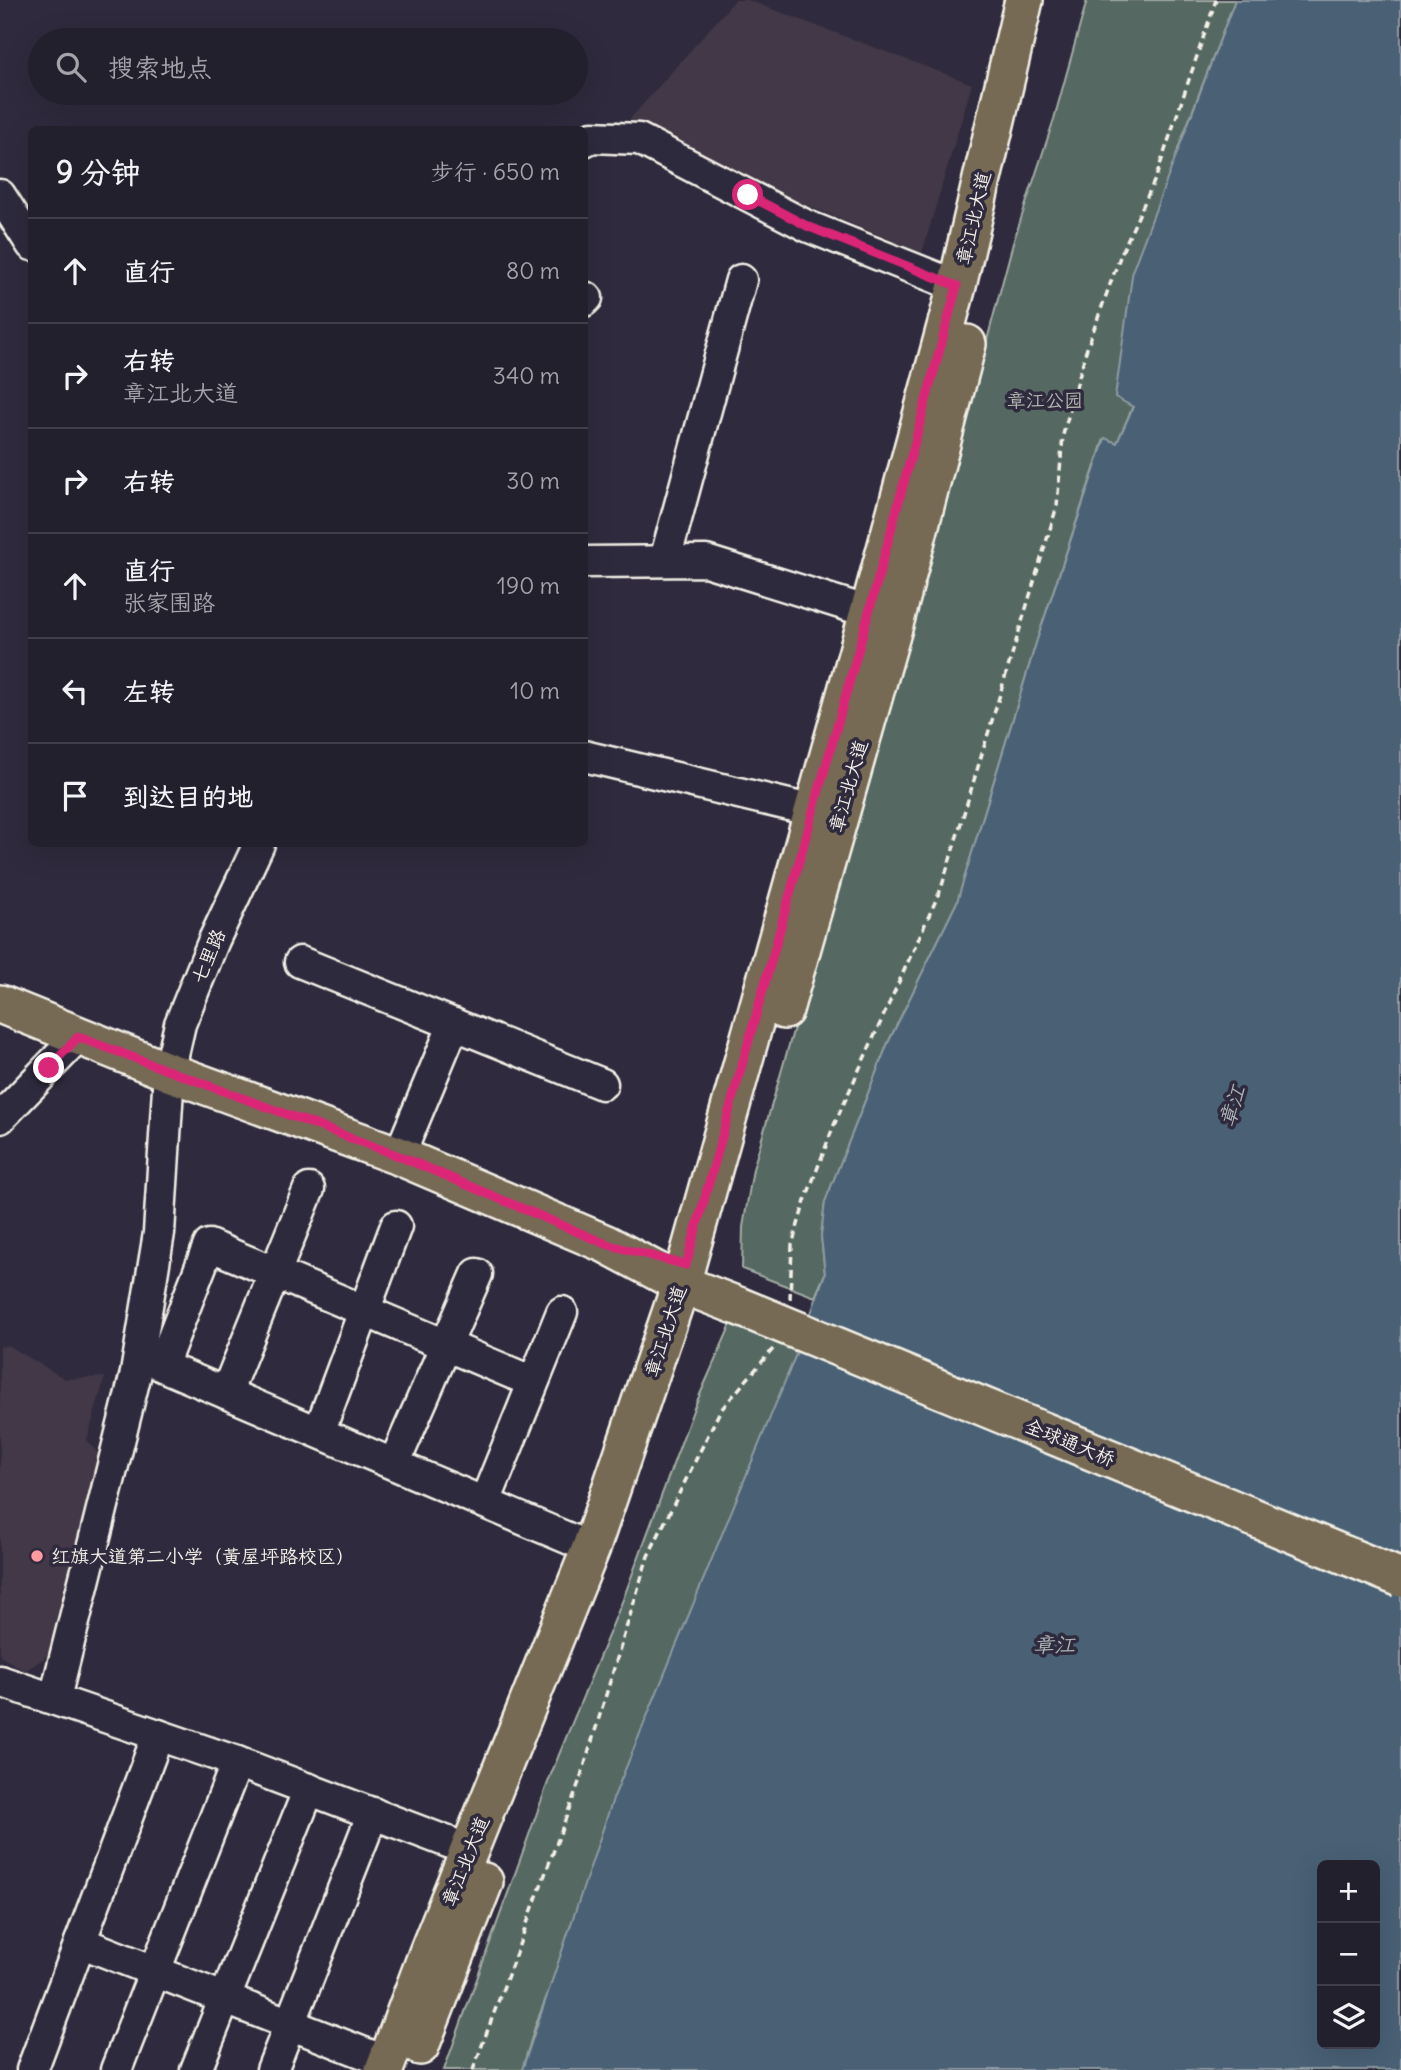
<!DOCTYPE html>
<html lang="zh">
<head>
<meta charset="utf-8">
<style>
	:root { --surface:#23202e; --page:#2f2d3a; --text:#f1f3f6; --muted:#a3a3aa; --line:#403e4a }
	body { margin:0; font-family:Delius,"LXGW WenKai TC",sans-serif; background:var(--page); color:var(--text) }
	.controls { position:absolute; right:21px; bottom:21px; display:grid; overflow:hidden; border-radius:10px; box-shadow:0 7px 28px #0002 }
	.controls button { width:63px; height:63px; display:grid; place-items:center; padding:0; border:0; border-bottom:2px solid var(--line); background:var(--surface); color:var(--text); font:35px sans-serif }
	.stop { position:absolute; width:21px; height:21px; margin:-16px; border:5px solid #db2777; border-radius:50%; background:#fff }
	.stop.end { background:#db2777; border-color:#fff; box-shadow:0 2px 7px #0008 }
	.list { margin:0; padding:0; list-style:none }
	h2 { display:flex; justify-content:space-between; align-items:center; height:91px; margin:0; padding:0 28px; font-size:30px }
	h2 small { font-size:23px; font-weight:400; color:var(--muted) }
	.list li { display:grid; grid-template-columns:46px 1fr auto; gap:21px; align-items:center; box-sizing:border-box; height:105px; padding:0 28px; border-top:2px solid var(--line) }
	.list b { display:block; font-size:26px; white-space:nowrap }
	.list p { margin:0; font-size:23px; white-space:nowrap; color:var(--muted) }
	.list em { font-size:23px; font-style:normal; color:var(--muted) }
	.icon { flex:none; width:38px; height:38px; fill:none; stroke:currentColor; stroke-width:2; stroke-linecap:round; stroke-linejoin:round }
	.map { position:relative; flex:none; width:1401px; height:2070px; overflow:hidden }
	.search { position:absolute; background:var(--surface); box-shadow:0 7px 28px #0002; left:28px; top:28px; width:560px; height:77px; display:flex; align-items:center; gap:18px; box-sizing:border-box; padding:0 24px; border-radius:38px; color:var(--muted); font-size:26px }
	.panel { position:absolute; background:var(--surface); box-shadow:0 7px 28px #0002; left:28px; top:126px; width:560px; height:721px; border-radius:10px }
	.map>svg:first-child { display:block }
</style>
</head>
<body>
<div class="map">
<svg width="1401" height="2070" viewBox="0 0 1401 2070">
	<rect width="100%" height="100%" fill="#2f2a3d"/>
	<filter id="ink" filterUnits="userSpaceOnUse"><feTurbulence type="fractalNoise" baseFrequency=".0143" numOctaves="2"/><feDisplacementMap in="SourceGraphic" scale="14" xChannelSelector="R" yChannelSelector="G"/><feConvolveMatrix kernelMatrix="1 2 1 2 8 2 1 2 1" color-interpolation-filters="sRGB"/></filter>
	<g filter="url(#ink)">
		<g fill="#423846">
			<polygon points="735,0 748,0 972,84 922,253 760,186 630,119"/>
			<polygon points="8,1345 65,1379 105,1377 87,1440 100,1456 49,1655 25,1671 0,1656 0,1347"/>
		</g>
		<g fill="#556862" stroke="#a4aca5" stroke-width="2">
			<polygon points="1087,0 1235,0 1178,149 1133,406 1117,443 1104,439 1037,640 957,902 888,1043 825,1202 821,1236 825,1274 815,1297 742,1269 743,1227 753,1169 906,642 1013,243 1054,119"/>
			<polygon points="731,1324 797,1352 536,2024 522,2070 444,2070 551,1774 622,1602 694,1408"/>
		</g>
		<path fill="#4a6174" stroke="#8e9ba2" stroke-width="2" fill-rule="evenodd" d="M1235,0H1401V2070H522L613,1799L797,1352L825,1274L821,1236L825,1202L888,1043L957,902L1037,640L1105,438L1117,443L1133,407L1115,397L1133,269ZM1322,1865H1375V2044H1322Z"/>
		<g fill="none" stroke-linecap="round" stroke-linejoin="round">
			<g stroke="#f4f1e8" stroke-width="35">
				<g id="minor">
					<polyline points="584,141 592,137 639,139 807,226 957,286"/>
					<polyline points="0,195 32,245"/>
					<polyline points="584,301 587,298"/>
					<polyline points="665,560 741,280"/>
					<polyline points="584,562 706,561 869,612"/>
					<polyline points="584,756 814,811"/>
					<polyline points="300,962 602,1084"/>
					<polyline points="0,1118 78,1037"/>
					<polyline points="399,1156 454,1024"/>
					<polyline points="533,1382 209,1245 162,1366 591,1548"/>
					<polyline points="226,1393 309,1189"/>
					<polyline points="319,1432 396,1226"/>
					<polyline points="394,1464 477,1274"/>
					<polyline points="485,1502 562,1312"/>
					<polyline points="0,1681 237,1762 469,1850"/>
					<polyline points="55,1698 136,1373 159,1233 169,1072 180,1024 214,940 259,844"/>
					<polyline points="80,1942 387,2062"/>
					<polyline points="32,2070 158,1735"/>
					<polyline points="116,2070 237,1762"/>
					<polyline points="196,2070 309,1789"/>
					<polyline points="272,2070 373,1813"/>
				</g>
			</g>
			<g stroke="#f4f1e8" stroke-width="42">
				<g id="major">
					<polyline points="0,1004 169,1072 399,1156 606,1244 681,1284 738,1306"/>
					<polyline points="784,1010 895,621 967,344"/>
					<polyline points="420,2046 484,1882"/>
					<polyline points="384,2070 429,1950 591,1548 681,1284 869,612 957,286 1024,0"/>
				</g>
			</g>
			<g stroke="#f4f1e8" stroke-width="3.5" stroke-dasharray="7 5" stroke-linecap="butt">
				<polyline points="790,1299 792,1245 805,1201 834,1125 941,889 1057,506 1063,435 1086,351 1121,254 1156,177 1216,0"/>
				<polyline points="473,2070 582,1774 648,1556 720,1411 773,1349"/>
			</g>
			<use href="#minor" stroke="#2f2a3d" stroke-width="30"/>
			<use href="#major" stroke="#766a54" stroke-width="37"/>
			<g stroke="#f4f1e8" stroke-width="42" stroke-linecap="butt">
				<polyline id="major-bridge" points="738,1306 1401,1578"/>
			</g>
			<use href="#major-bridge" stroke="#766a54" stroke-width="37"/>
		</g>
	</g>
	<g fill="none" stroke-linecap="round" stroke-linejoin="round" filter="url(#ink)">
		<polyline stroke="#db2777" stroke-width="9" points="49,1068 78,1037 399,1156 606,1244 686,1265 869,612 957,286 807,226 748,195"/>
	</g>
	<circle fill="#ff9aa2" stroke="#2f2a3d" stroke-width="2.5" cx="37" cy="1556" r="7"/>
	<g text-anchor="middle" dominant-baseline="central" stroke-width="7" stroke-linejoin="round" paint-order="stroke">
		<g font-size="19" fill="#f4f1e8" stroke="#2f2a3d">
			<text transform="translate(973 218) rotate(-77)">章江北大道</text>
			<text transform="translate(848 786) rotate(-74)">章江北大道</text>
			<text transform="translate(208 956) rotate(-67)">七里路</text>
			<text transform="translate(665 1331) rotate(-72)">章江北大道</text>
			<text transform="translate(1070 1442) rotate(22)">全球通大桥</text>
			<text transform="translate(465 1861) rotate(-68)">章江北大道</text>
		</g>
		<g font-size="19" fill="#b4bab2" stroke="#2f2a3d">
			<text x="1045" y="400">章江公园</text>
		</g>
		<g font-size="19" fill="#f4f1e8" stroke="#2f2a3d" text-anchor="start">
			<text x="51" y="1556">红旗大道第二小学（黄屋坪路校区）</text>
		</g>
		<g font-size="21" font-style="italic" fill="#b0b7ba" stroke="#2f2a3d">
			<text transform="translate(1232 1106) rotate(-72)">章江</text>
			<text x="1054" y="1644">章江</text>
		</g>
	</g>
</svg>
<div class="controls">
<button>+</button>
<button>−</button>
<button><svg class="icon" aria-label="layers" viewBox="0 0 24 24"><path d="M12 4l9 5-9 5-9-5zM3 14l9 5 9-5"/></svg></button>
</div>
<div class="stop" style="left:748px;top:195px"></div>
<div class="stop end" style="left:49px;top:1068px"></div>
<div class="search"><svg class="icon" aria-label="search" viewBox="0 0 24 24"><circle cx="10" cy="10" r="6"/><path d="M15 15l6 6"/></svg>搜索地点</div>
<section class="panel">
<h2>9 分钟<small>步行 · 650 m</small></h2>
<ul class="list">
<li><svg class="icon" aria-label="ahead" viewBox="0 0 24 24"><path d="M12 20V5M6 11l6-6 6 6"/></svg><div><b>直行</b></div><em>80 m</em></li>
<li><svg class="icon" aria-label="right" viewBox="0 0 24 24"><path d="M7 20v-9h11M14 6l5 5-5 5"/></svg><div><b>右转</b><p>章江北大道</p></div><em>340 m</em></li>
<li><svg class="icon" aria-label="right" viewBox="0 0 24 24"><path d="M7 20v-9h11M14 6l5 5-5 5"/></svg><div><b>右转</b></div><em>30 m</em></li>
<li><svg class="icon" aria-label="ahead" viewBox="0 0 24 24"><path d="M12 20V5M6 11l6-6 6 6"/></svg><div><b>直行</b><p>张家围路</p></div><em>190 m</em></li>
<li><svg class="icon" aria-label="left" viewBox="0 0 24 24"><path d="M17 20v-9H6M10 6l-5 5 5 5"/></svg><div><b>左转</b></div><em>10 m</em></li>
<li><svg class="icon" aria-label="arrive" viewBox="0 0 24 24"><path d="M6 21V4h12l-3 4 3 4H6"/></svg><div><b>到达目的地</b></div></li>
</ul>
</section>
</div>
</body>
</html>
